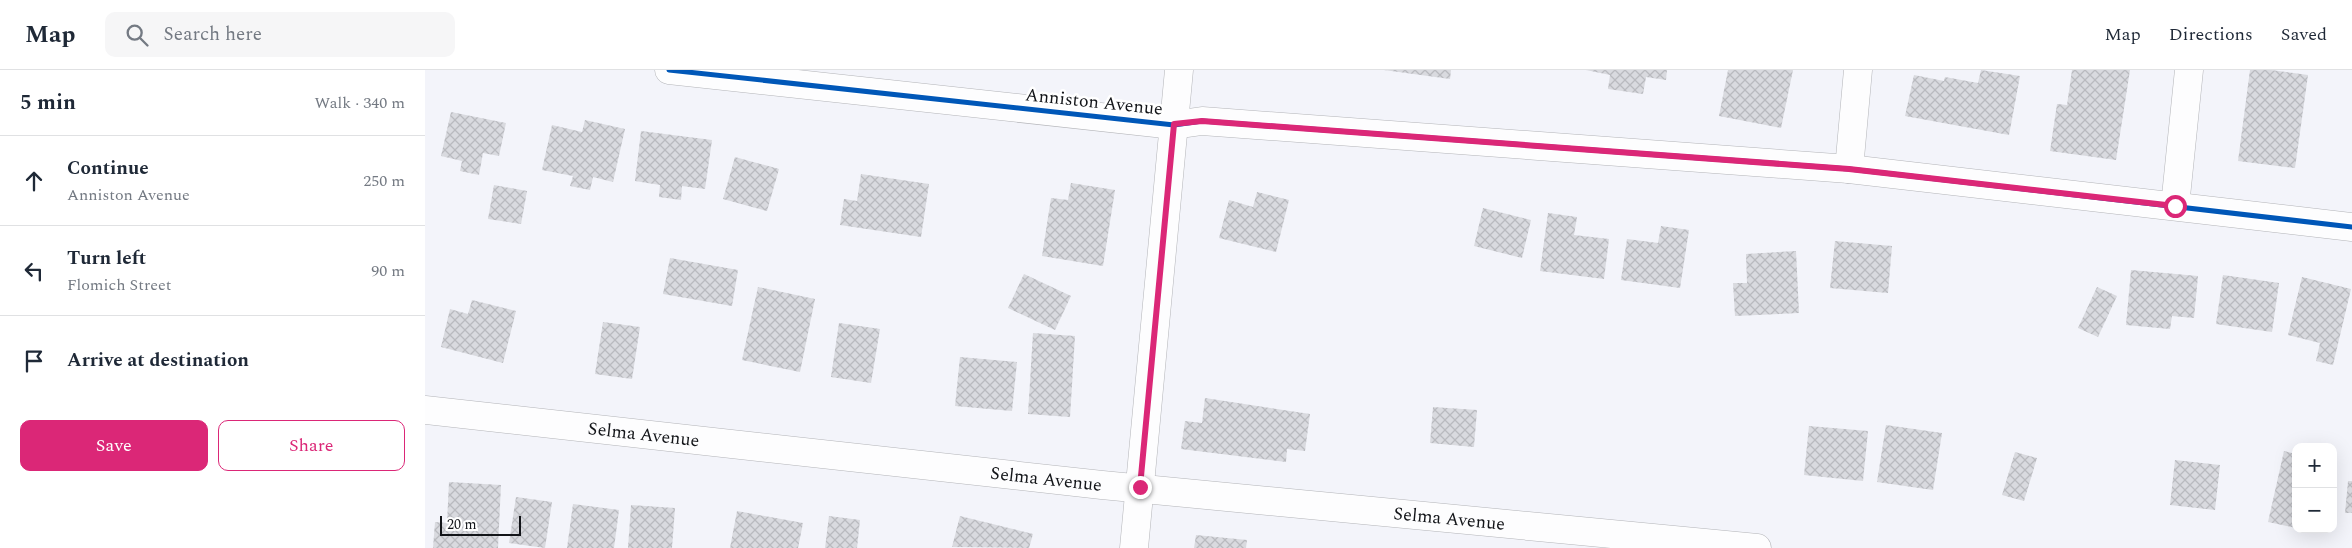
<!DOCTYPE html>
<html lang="en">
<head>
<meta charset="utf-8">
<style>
	:root { --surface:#fff; --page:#f6f6f7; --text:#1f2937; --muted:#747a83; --line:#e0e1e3; --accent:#db2777 }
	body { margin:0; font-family:Spectral,serif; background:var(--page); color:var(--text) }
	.controls { position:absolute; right:15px; bottom:15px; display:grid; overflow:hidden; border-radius:10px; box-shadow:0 5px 20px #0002 }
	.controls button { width:45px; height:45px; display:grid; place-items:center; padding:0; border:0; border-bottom:1px solid var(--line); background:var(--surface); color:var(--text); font:25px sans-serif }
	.scale { position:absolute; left:15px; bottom:12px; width:81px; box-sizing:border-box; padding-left:5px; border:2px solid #131519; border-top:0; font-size:14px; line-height:18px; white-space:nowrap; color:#131519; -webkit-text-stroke:4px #fff; paint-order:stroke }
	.stop { position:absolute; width:15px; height:15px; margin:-11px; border:4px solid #db2777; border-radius:50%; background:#fff }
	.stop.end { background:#db2777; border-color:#fff; box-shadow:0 1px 5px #0008 }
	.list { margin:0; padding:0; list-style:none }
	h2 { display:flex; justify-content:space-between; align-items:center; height:65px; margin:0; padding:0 20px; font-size:21px }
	h2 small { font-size:16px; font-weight:400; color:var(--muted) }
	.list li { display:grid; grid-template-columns:32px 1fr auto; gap:15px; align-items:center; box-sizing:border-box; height:90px; padding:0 20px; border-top:1px solid var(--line) }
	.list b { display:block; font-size:19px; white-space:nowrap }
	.list p { margin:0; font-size:16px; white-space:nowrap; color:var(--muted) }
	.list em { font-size:16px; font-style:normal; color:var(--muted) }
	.actions { display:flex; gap:10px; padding:15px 20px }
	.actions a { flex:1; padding:11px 0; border:1px solid var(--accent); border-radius:10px; text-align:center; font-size:18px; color:var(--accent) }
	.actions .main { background:var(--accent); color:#fff }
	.icon { flex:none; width:28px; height:28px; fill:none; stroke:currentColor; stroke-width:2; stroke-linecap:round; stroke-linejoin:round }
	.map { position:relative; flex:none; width:1927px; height:478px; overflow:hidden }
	header { display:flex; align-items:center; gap:30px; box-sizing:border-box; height:70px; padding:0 25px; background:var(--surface); border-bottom:1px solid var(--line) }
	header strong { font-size:24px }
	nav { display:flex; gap:28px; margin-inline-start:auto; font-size:18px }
	.search { width:350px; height:45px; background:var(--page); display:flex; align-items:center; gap:12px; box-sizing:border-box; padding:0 18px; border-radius:10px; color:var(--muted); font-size:19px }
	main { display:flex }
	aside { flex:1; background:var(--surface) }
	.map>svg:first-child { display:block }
</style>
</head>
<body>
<header>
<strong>Map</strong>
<div class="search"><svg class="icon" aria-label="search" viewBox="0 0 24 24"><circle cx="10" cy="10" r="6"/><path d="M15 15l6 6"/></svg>Search here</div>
<nav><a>Map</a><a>Directions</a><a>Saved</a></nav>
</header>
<main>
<aside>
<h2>5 min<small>Walk · 340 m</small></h2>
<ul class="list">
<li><svg class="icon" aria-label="ahead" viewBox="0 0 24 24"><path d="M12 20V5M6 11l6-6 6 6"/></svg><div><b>Continue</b><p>Anniston Avenue</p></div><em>250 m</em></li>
<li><svg class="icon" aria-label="left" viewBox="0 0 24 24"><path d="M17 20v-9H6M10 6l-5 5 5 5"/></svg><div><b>Turn left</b><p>Flomich Street</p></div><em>90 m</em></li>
<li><svg class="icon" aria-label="arrive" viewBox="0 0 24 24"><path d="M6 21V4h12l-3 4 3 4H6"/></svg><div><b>Arrive at destination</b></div></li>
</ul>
<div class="actions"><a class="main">Save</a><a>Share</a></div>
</aside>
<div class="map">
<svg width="1927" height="478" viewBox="0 0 1927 478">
	<defs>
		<pattern id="building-cross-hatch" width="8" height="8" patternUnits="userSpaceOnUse" patternTransform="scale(1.25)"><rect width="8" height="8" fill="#d9dadf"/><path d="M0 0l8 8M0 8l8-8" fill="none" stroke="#b9babf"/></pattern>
	</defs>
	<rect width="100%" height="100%" fill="#f3f4fa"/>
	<g fill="url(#building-cross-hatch)">
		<polygon points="959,0 1026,0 1025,9"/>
		<polygon points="1161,0 1242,0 1241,10 1221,7 1218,24 1183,19 1185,5"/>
		<polygon points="1303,0 1368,0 1356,58 1294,46"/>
		<polygon points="1556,0 1595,6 1584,65 1480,46 1489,5 1519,11 1520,7 1553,13"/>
		<polygon points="1647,0 1705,0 1691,90 1625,81 1632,34 1642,35"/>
		<polygon points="1825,0 1846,0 1883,5 1870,98 1813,91"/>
		<polygon points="26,42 81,53 74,86 58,83 54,105 35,101 37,91 16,86"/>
		<polygon points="160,50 200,59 188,112 168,107 165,120 145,116 148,106 117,100 127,55 157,62"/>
		<polygon points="216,61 287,70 280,119 257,116 256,130 234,127 235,115 210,111"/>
		<polygon points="310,87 354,99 342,141 298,129"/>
		<polygon points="436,104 504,114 496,167 415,155 419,129 432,131"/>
		<polygon points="646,113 690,120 678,196 617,186 626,128 643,130"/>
		<polygon points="69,115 102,121 96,154 63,149"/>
		<polygon points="832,122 864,130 851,182 794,168 804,130 828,137"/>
		<polygon points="1058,138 1106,150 1097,188 1049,176"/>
		<polygon points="1123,143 1152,147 1149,165 1184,169 1179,209 1115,201"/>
		<polygon points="1236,156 1264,160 1255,218 1196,210 1202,169 1233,173"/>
		<polygon points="1410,171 1467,176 1463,223 1405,218"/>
		<polygon points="1371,181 1374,243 1310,246 1308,213 1322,213 1321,184"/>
		<polygon points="245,188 313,200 307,236 238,224"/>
		<polygon points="1706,200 1773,206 1769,248 1747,246 1745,259 1701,255"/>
		<polygon points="599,204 646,226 630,260 583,238"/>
		<polygon points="1798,205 1854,213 1847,262 1791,254"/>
		<polygon points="1877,207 1926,219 1908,295 1891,291 1895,273 1863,265"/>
		<polygon points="333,217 390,229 375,302 317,290"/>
		<polygon points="1672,217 1692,226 1673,267 1653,258"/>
		<polygon points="47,230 91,241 78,293 16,277 25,239 43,244"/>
		<polygon points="178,252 215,257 207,309 170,304"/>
		<polygon points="414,253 455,259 446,313 406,307"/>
		<polygon points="608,263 650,266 645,347 603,344"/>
		<polygon points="535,287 592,292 587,341 530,336"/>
		<polygon points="780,328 885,344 880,381 862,379 861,392 756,379 760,351 777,353"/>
		<polygon points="1008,337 1052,340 1049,377 1005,373"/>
		<polygon points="1461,355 1517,363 1508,420 1452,412"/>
		<polygon points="1384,356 1443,361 1438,411 1379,405"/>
		<polygon points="1859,381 1871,384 1871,458 1843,452"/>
		<polygon points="1590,382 1612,388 1599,431 1577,425"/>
		<polygon points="1750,390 1795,395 1790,440 1745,435"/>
		<polygon points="1923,411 1927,411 1927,443 1920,443"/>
		<polygon points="24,412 76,415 73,478 8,478 10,452 22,453"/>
		<polygon points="91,427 127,432 120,478 84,473"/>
		<polygon points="148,434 194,440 189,478 142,478"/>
		<polygon points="206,435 250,438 247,478 203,478"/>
		<polygon points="312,441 378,453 373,478 305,478"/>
		<polygon points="404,446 435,450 432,478 400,478"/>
		<polygon points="535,446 608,464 604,478 527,477"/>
		<polygon points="771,465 822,470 821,478 769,478"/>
	</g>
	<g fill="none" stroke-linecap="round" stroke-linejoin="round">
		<g stroke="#b3b4b8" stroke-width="29">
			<g id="minor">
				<polyline points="244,0 749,55 777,51 1424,99 1927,157"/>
				<polyline points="1424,99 1433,0"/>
				<polyline points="1750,136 1764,0"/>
				<path id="s1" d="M0,340L677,415L1332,478"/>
			</g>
		</g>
		<g stroke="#b3b4b8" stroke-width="29">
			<polyline id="tertiary" points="709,478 754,0"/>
		</g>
		<use href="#minor" stroke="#fdfdfe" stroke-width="28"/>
		<use href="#tertiary" stroke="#fdfdfe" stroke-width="28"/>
		<g stroke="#fff" stroke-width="8">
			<polyline id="cycleway" points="244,0 749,55 777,51 1424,99 1927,157"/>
		</g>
		<use href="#cycleway" stroke="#0057b8" stroke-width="5"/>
	</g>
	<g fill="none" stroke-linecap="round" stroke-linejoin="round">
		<polyline stroke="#db2777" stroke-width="6" points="715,417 749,54 777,51 1424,99 1750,136"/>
	</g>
	<g text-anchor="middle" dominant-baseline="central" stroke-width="5" stroke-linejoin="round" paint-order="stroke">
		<g font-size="18" fill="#131519" stroke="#fff">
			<text transform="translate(669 32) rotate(6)">Anniston Avenue</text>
			<text stroke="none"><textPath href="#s1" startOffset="220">Selma Avenue</textPath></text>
			<text stroke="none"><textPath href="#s1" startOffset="625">Selma Avenue</textPath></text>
			<text stroke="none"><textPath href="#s1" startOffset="1030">Selma Avenue</textPath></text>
		</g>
	</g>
</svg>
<div class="controls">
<button>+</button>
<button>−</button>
</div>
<div class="scale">20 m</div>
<div class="stop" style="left:1750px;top:136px"></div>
<div class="stop end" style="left:715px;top:417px"></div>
</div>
</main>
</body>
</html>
